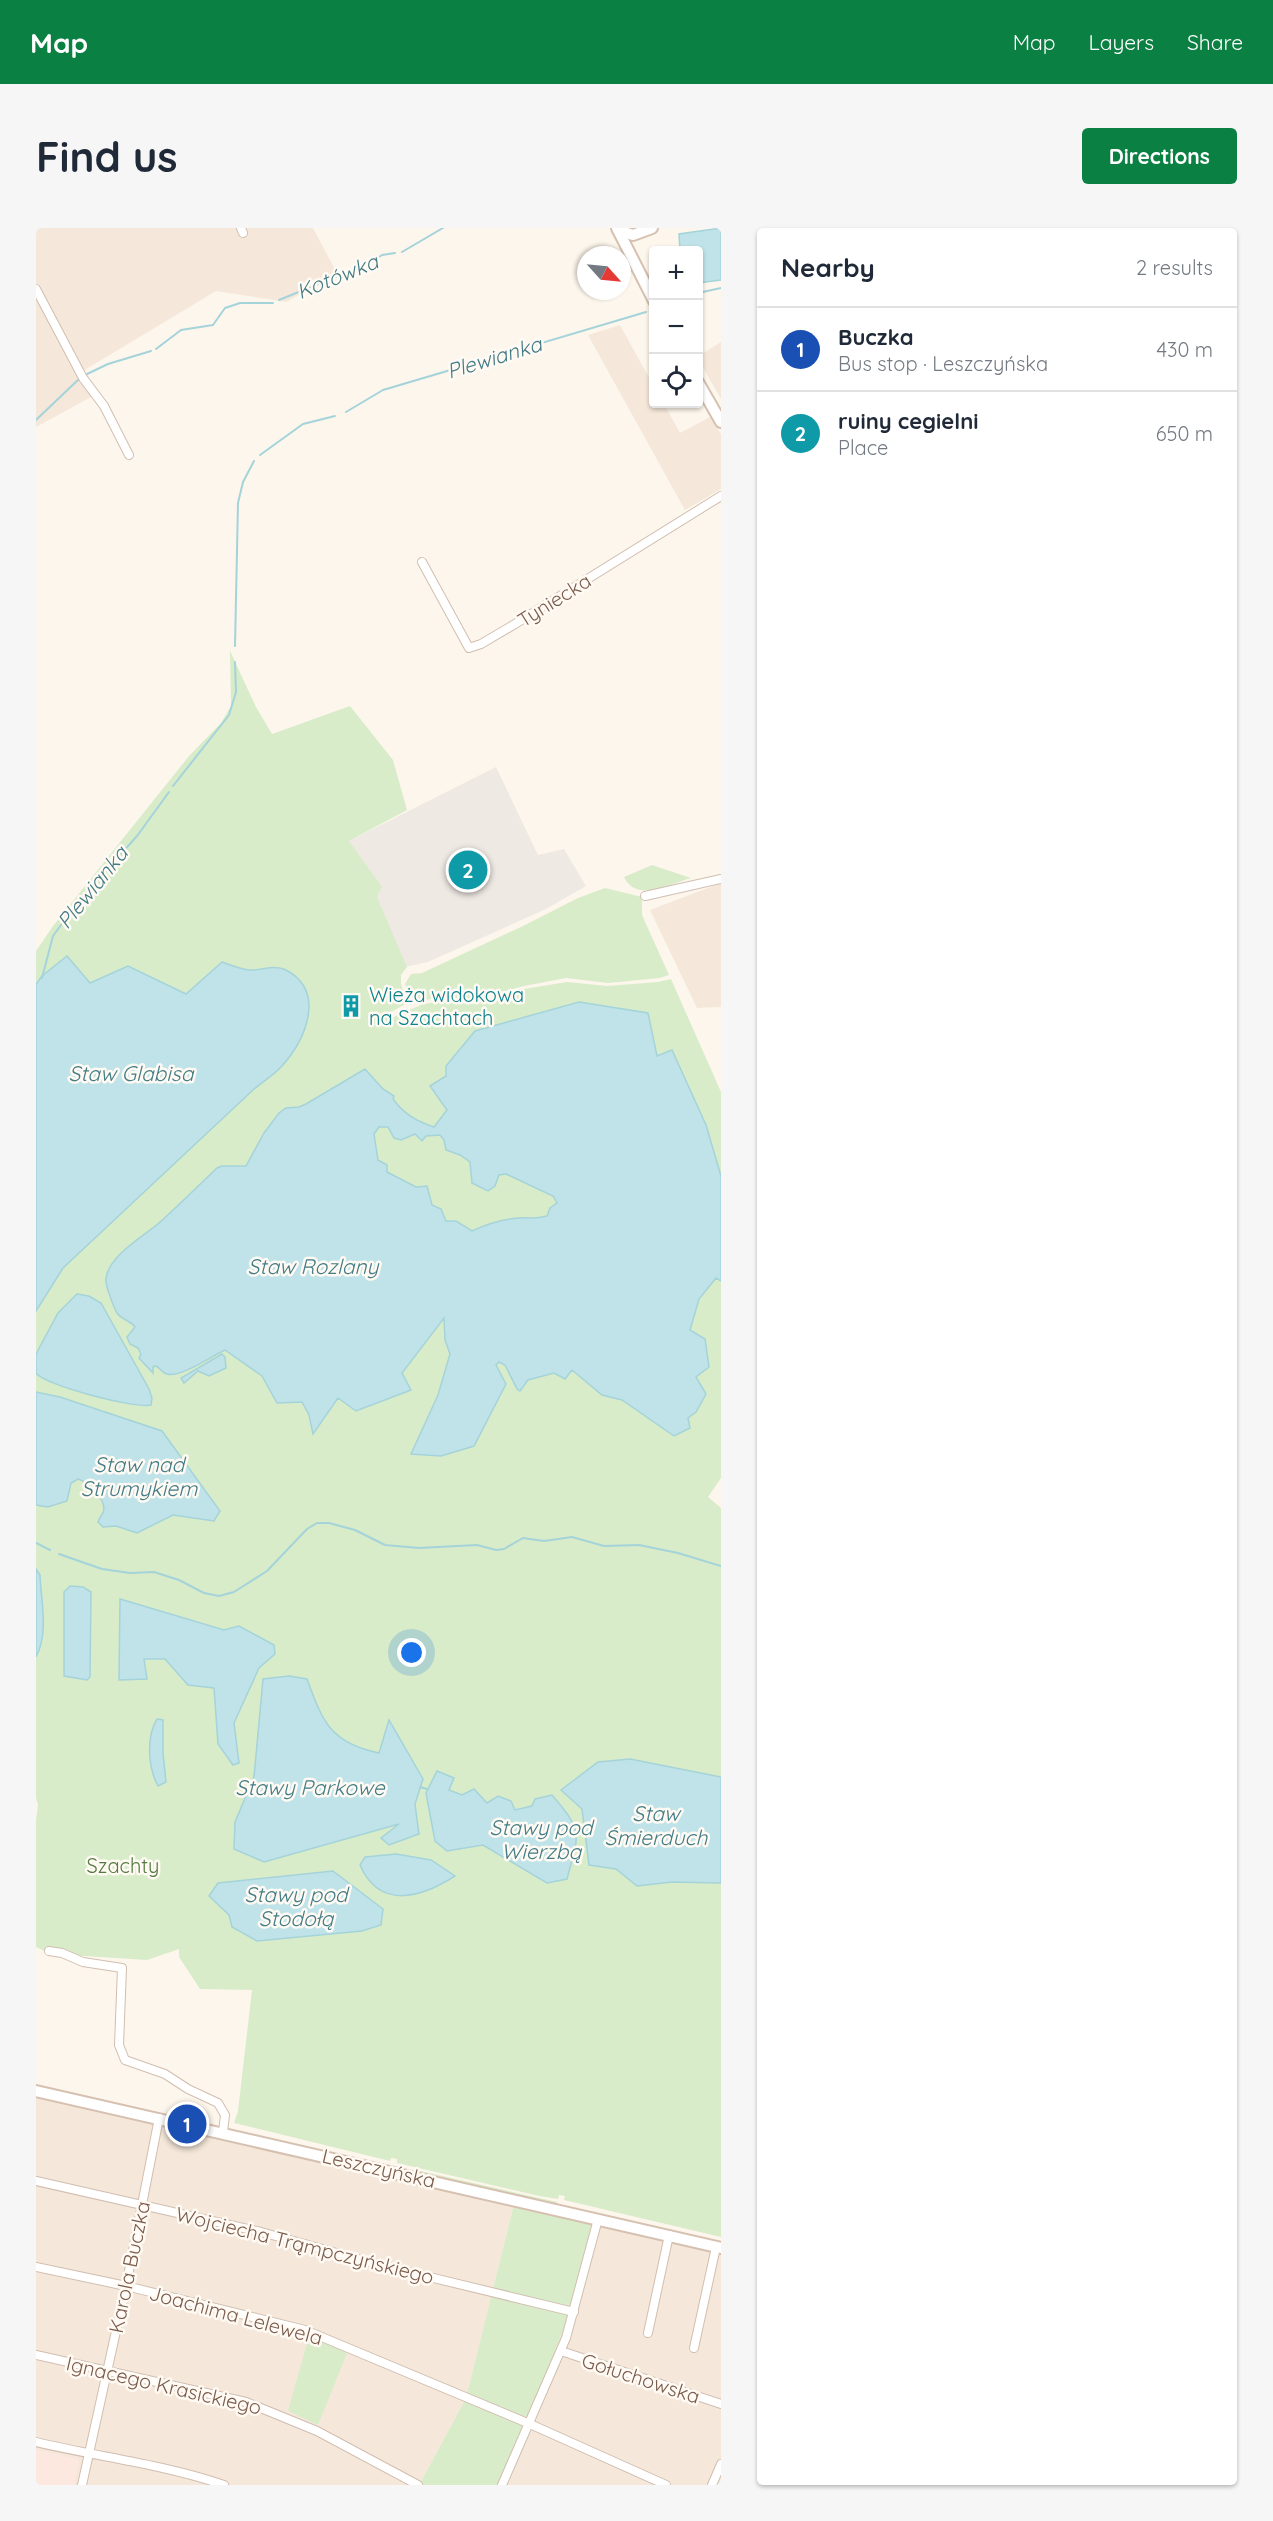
<!DOCTYPE html>
<html lang="en">
<head>
<meta charset="utf-8">
<style>
	:root { --surface:#fff; --page:#f6f6f7; --text:#1f2937; --muted:#747a83; --line:#e0e1e3; --accent:#0b8043 }
	body { margin:0; font-family:Quicksand,sans-serif; background:var(--page); color:var(--text) }
	.controls { position:absolute; right:18px; top:18px; display:grid; overflow:hidden; border-radius:6px; box-shadow:0 2px 4px #0004 }
	.controls button { width:54px; height:54px; display:grid; place-items:center; padding:0; border:0; border-bottom:2px solid var(--line); background:var(--surface); color:var(--text); font:30px sans-serif }
	.compass { position:absolute; left:541px; top:18px; width:54px; height:54px; border-radius:50%; background:var(--surface); box-shadow:0 2px 4px #0004; rotate:117deg }
	.you { position:absolute; left:376px; top:1425px; width:21px; height:21px; margin:-15px; border:4px solid #fff; border-radius:50%; background:#1a73e8; box-shadow:0 0 0 9px #1a73e833 }
	.badge { display:grid; place-items:center; width:39px; height:39px; border-radius:50%; background:var(--accent); color:#fff; font-size:20px; font-weight:700 }
	.pin { position:absolute; translate:-50% -50%; border:3px solid #fff; box-shadow:0 2px 6px #0006 }
	.list { margin:0; padding:0; list-style:none }
	h2 { display:flex; justify-content:space-between; align-items:center; height:78px; margin:0; padding:0 24px; font-size:26px }
	h2 small { font-size:20px; font-weight:400; color:var(--muted) }
	.list li { display:grid; grid-template-columns:39px 1fr auto; gap:18px; align-items:center; box-sizing:border-box; height:84px; padding:0 24px; border-top:2px solid var(--line) }
	.list b { display:block; font-size:22px; white-space:nowrap }
	.list p { margin:0; font-size:20px; white-space:nowrap; color:var(--muted) }
	.list em { font-size:20px; font-style:normal; color:var(--muted) }
	.icon { flex:none; width:33px; height:33px; fill:none; stroke:currentColor; stroke-width:2; stroke-linecap:round; stroke-linejoin:round }
	.map { position:relative; flex:none; width:685px; height:2257px; overflow:hidden; border-radius:6px }
	header { display:flex; align-items:center; gap:36px; box-sizing:border-box; height:84px; padding:0 30px; background:var(--accent); color:#fff }
	header strong { font-size:28px }
	nav { display:flex; gap:33px; margin-inline-start:auto; font-size:21px }
	.intro { display:flex; align-items:center; justify-content:space-between; box-sizing:border-box; height:144px; padding:0 36px }
	h1 { margin:0; font-size:42px }
	.button { padding:15px 27px; border-radius:6px; background:var(--accent); color:#fff; font-size:21px; font-weight:700 }
	main { display:flex; gap:36px; padding:0 36px }
	aside { flex:1; background:var(--surface); border-radius:6px; box-shadow:0 2px 4px #0004 }
	.map>svg:first-child { display:block }
</style>
</head>
<body>
<header>
<strong>Map</strong>
<nav><a>Map</a><a>Layers</a><a>Share</a></nav>
</header>
<div class="intro"><h1>Find us</h1><a class="button">Directions</a></div>
<main>
<div class="map">
<svg width="685" height="2257" viewBox="0 0 685 2257">
	<rect width="100%" height="100%" fill="#fdf6ec"/>
	<g fill="#f5e8da">
		<polygon points="0,0 277,0 301,45 250,74 180,63 47,143 55,169 0,199"/>
		<polygon points="584,97 617,157 618,176 628,176 644,205 674,189 685,206 685,261 649,282 552,107"/>
		<polygon points="685,114 685,171 662,131 663,128"/>
		<polygon points="685,655 685,779 661,780 614,682"/>
		<polygon points="0,1868 478,1976 430,2170 383,2257 0,2257"/>
		<polygon points="559,1995 685,2024 685,2257 461,2257 490,2198 533,2087"/>
	</g>
	<polygon fill="#fde8e0" points="0,2221 43,2232 38,2257 0,2257"/>
	<polygon fill="#efe9e4" points="460,539 502,627 528,621 550,658 510,681 392,734 369,739 313,613"/>
	<g fill="#d8ecc9" fill-rule="evenodd">
		<path d="M194,423L220,479L236,506L314,478L357,532L371,582L313,613L346,659L341,669L371,739L365,747V756L371,775L350,787L353,791L387,776L403,774L438,776L488,761L531,754L571,758L622,754L635,751L685,864V1250L672,1269L685,1280V2009L528,1972L529,1968L523,1967L522,1971L503,1968L361,1935V1931L355,1930L354,1933L198,1895L202,1883L216,1762L164,1761L143,1729V1721L111,1732L15,1726L0,1719V1593L2,1577L0,1570V1430L6,1410L4,1347L0,1341V723L17,698L153,528L185,495L195,478ZM158,1394L188,1402L203,1398L219,1408L239,1426L223,1439L198,1495L181,1487L178,1460L152,1457L130,1430L108,1431Z"/>
		<path d="M616,637L655,650C634,656 600,675 588,649Z"/>
		<polygon points="569,660 606,669 606,687 633,747 624,750 572,755 530,750 488,758 432,773 399,770 377,775 369,756 375,746 386,745 487,698 542,670"/>
		<polygon points="380,1942 521,1974 521,1977 378,1944"/>
		<polygon points="478,1976 559,1995 533,2087 490,2198 461,2257 383,2257 430,2170"/>
		<polygon points="273,2108 311,2125 282,2197 252,2183"/>
	</g>
	<g fill="#bfe3e8" stroke="#a5d3da" stroke-width="1.5" fill-rule="evenodd">
		<polygon points="685,0 685,52 663,55 662,22 644,22 643,6"/>
		<path d="M31,728L54,755L92,738L150,766L186,734C194,737 204,741 213,742C225,743 238,736 250,742C291,764 269,812 246,838C238,847 226,854 217,862L27,1040L0,1083V756L6,748Z"/>
		<path d="M543,774L612,785L621,828L636,822L670,897L685,948V1053L680,1050L663,1071L654,1102L669,1111L673,1139L660,1149L670,1166L660,1184L652,1190L654,1200L638,1208L586,1172L566,1167L536,1142L529,1151L518,1145L492,1152L484,1163L481,1161L469,1137L463,1134L460,1137L470,1156L438,1218L405,1228L375,1226L402,1167L414,1126L409,1112L408,1090L366,1145L375,1162L320,1183L302,1170L277,1206L273,1187L266,1174L241,1175L226,1148L189,1122C176,1128 144,1150 131,1146C126,1145 124,1140 120,1138L117,1139V1145L103,1130L105,1126L102,1120L94,1116L91,1109L99,1099C95,1093 85,1091 81,1085C78,1080 69,1057 70,1051C72,1028 108,1008 123,995C143,977 162,958 181,940L186,938H210L228,905L243,885L250,880L263,879L270,876L329,841L347,861L358,868L357,871C368,886 380,893 398,899L411,882L394,858L410,848V838L439,803ZM343,899H352L358,910L365,912L379,906L386,913L390,908L404,907L408,912L410,922L424,927L434,934L436,955L452,963L459,958L463,947L470,946L517,968L521,975L514,980L511,988C496,992 496,989 483,990C467,991 451,996 436,1003L420,993H410L405,981L396,977L391,958L380,959L351,944V937L342,932L338,906Z"/>
		<path d="M41,1066L53,1068L65,1075L113,1161L116,1170L115,1177C99,1181 8,1157 0,1145V1126L22,1085Z"/>
		<polygon points="186,1126 189,1129 190,1140 173,1148 162,1143 148,1155 145,1150"/>
		<path d="M0,1164L24,1169L126,1203L184,1283L178,1293L137,1287L101,1305L80,1298L67,1299L62,1294C63,1291 65,1288 67,1285C72,1272 52,1254 42,1251L35,1255L31,1273L12,1279L0,1277Z"/>
		<path d="M0,1341L4,1347C5,1373 13,1405 0,1429Z"/>
		<polygon points="34,1358 47,1359 55,1364 54,1449 51,1452 28,1448 28,1364"/>
		<polygon points="84,1371 188,1402 203,1398 238,1417 239,1426 223,1440 198,1495 203,1535 197,1537 182,1516 178,1460 152,1457 129,1431 108,1431 111,1451 83,1452"/>
		<path d="M253,1448L271,1451C287,1495 295,1515 343,1525L353,1492L387,1551L379,1576L383,1606L353,1617L345,1610L363,1596L228,1634L198,1621L199,1594L218,1549L227,1451Z"/>
		<path d="M121,1491L127,1492V1525L130,1554L122,1558C112,1540 110,1509 121,1491Z"/>
		<polygon points="594,1531 685,1549 685,1655 636,1654 601,1658 580,1641 553,1637 546,1581 525,1562 562,1534"/>
		<path d="M401,1543L418,1550L413,1562L426,1567L438,1561L451,1575L462,1568L475,1573L479,1582L496,1578L499,1571L516,1567C548,1604 543,1606 531,1651L511,1655L447,1617L411,1623L399,1613L390,1565Z"/>
		<path d="M360,1626L395,1632L419,1648C386,1669 344,1683 324,1637L329,1629Z"/>
		<polygon points="297,1643 347,1681 345,1697 326,1703 221,1713 196,1699 193,1687 173,1668 182,1655"/>
	</g>
	<g fill="none" stroke-linecap="round" stroke-linejoin="round">
		<g stroke="#a5d3da" stroke-width="2">
			<polyline points="366,24 407,0"/>
			<polyline points="662,65 685,60"/>
			<polyline points="243,72 336,34 346,27 359,25"/>
			<polyline points="120,121 145,102 177,97 189,80 204,75 237,75"/>
			<polyline points="49,147 72,136 115,123"/>
			<polyline points="310,184 347,162 610,84"/>
			<polyline points="0,192 43,151"/>
			<polyline points="224,227 267,196 299,188"/>
			<polyline points="199,418 202,275 207,254 218,233"/>
			<polyline points="137,558 193,487 200,464 199,434"/>
			<polyline points="6,750 17,708 41,675 101,608 133,564"/>
			<polyline points="0,1315 14,1322"/>
			<polyline points="23,1326 66,1341 94,1345 118,1344 143,1352 168,1365 183,1368 198,1364 231,1343 271,1301 281,1295 293,1295 319,1302 349,1317 383,1320 441,1317 460,1322 468,1321 487,1310 508,1313 536,1309 568,1318 603,1317 642,1325 685,1338"/>
			<polyline points="384,1559 391,1561"/>
		</g>
		<g stroke="#d1beb0" stroke-width="10">
			<g id="street">
				<polyline points="205,0 207,5"/>
				<polyline points="0,61 47,150 68,178 93,227"/>
				<polyline points="386,334 433,420 445,416 479,396 685,268"/>
				<polyline points="609,668 685,651"/>
				<polyline points="13,1723 26,1725 47,1734 86,1740 83,1817 89,1832 129,1846 152,1861 182,1875 189,1887 187,1904"/>
				<polyline points="0,1953 225,2004 348,2038 538,2084"/>
				<polyline points="0,2039 90,2058 269,2102 494,2196 630,2257"/>
				<polyline points="612,2105 633,2007"/>
				<polyline points="658,2120 680,2019"/>
				<polyline points="525,2123 685,2176"/>
				<polyline points="0,2127 210,2174 281,2203 382,2257"/>
				<path d="M0,2214C62,2229 127,2236 188,2257"/>
				<polyline points="46,2257 90,2058 123,1890"/>
				<polyline points="466,2257 530,2110 562,1991"/>
				<polyline points="676,2257 685,2236"/>
			</g>
		</g>
		<g stroke="#d6c0b0" stroke-width="14">
			<g id="secondary">
				<polyline points="581,0 618,73"/>
				<polyline points="582,2 597,7 616,0"/>
				<polyline points="662,154 685,194"/>
				<polyline points="0,1863 685,2020"/>
			</g>
		</g>
		<use href="#street" stroke="#fff" stroke-width="8"/>
		<use href="#secondary" stroke="#fff" stroke-width="10"/>
	</g>
	<defs>
		<g id="building-bare" transform="scale(1.8)"><path d="M-4-6H4V6H1V3H-1V6H-4ZM-2.5-4.3h1.7v1.8h-1.7ZM.8-4.3h1.7v1.8H.8ZM-2.5-1h1.7V.8h-1.7ZM.8-1h1.7V.8H.8Z" fill="#0f9aa8" stroke="#fffaf3" stroke-width="2.5" paint-order="stroke"/></g>
	</defs>
	<g fill-rule="evenodd">
		<use href="#building-bare" x="315" y="778"/>
	</g>
	<g text-anchor="middle" dominant-baseline="central" stroke-width="5" stroke-linejoin="round" paint-order="stroke">
		<g font-size="20" fill="#7a5c4d" stroke="#fffaf3">
			<text transform="translate(518 372) rotate(-32)">Tyniecka</text>
			<text transform="translate(343 1940) rotate(13)">Leszczyńska</text>
			<text transform="translate(269 2017) rotate(14)">Wojciecha Trąmpczyńskiego</text>
			<text transform="translate(93 2039) rotate(-78)">Karola Buczka</text>
			<text transform="translate(200 2087) rotate(15)">Joachima Lelewela</text>
			<text transform="translate(605 2150) rotate(18)">Gołuchowska</text>
			<text transform="translate(128 2157) rotate(13)">Ignacego Krasickiego</text>
		</g>
		<g font-size="20" fill="#0d838f" stroke="#fffaf3" text-anchor="start">
			<text x="333" y="766">Wieża widokowa<tspan x="333" dy="23">na Szachtach</tspan></text>
		</g>
		<g font-size="20" fill="#537a41" stroke="#fffaf3">
			<text x="87" y="1637">Szachty</text>
		</g>
		<g font-size="21" font-style="italic" fill="#437c86" stroke="#fffaf3">
			<text transform="translate(301 48) rotate(-22)">Kotówka</text>
			<text transform="translate(458 129) rotate(-17)">Plewianka</text>
			<text transform="translate(56 659) rotate(-51)">Plewianka</text>
			<text x="95" y="845">Staw Glabisa</text>
			<text x="277" y="1038">Staw Rozlany</text>
			<text x="103" y="1236">Staw nad<tspan x="103" dy="24">Strumykiem</tspan></text>
			<text x="274" y="1559">Stawy Parkowe</text>
			<text x="620" y="1585">Staw<tspan x="620" dy="24">Śmierduch</tspan></text>
			<text x="505" y="1599">Stawy pod<tspan x="505" dy="24">Wierzbą</tspan></text>
			<text x="260" y="1666">Stawy pod<tspan x="260" dy="24">Stodołą</tspan></text>
		</g>
	</g>
</svg>
<div class="controls">
<button>+</button>
<button>−</button>
<button><svg class="icon" aria-label="locate" viewBox="0 0 24 24"><circle cx="12" cy="12" r="6"/><path d="M12 2v4M12 18v4M2 12h4M18 12h4"/></svg></button>
</div>
<svg class="compass" viewBox="-18 -18 36 36"><path d="M0-13l5 13h-10z" fill="#e53935"/><path d="M0 13l5-13h-10z" fill="#747a83"/></svg>
<div class="you"></div>
<div class="pin badge" style="left:151px;top:1896px;background:#1a4fb4">1</div>
<div class="pin badge" style="left:432px;top:642px;background:#0f9aa8">2</div>
</div>
<aside>
<h2>Nearby<small>2 results</small></h2>
<ul class="list">
<li><span class="badge" style="background:#1a4fb4">1</span><div><b>Buczka</b><p>Bus stop · Leszczyńska</p></div><em>430 m</em></li>
<li><span class="badge" style="background:#0f9aa8">2</span><div><b>ruiny cegielni</b><p>Place</p></div><em>650 m</em></li>
</ul>
</aside>
</main>
</body>
</html>
